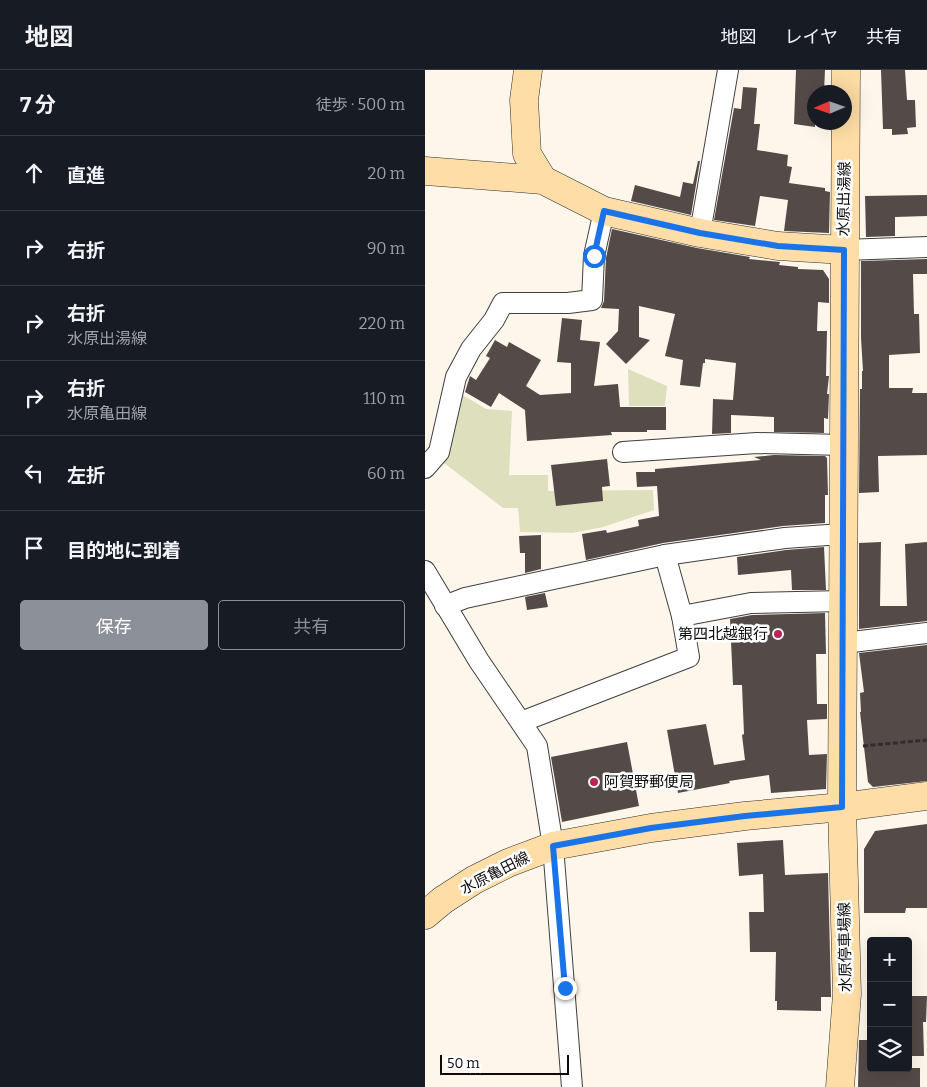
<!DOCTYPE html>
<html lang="ja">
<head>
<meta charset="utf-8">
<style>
	:root { --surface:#171b24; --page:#242831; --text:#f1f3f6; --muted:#9ea1a6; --line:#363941; --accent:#8c9099 }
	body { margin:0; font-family:Bitter,"Noto Sans JP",serif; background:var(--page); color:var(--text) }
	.controls { position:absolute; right:15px; bottom:15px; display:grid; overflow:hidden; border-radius:5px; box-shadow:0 5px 20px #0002 }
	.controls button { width:45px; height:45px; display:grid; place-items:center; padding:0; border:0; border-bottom:1px solid var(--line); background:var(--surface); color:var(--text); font:25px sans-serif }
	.compass { position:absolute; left:382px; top:15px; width:45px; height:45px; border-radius:50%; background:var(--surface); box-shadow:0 5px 20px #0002; rotate:268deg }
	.scale { position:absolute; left:15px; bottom:12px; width:129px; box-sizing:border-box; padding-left:5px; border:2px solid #0c0c0c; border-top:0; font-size:14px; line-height:18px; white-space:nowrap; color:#0c0c0c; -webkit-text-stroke:4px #fff; paint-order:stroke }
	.stop { position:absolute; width:15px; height:15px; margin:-11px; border:4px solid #1a73e8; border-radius:50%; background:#fff }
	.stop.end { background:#1a73e8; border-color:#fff; box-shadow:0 1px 5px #0008 }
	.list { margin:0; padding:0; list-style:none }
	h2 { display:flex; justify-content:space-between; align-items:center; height:65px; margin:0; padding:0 20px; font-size:21px }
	h2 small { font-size:16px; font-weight:400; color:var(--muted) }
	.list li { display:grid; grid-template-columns:32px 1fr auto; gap:15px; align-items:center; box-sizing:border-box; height:75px; padding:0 20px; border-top:1px solid var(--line) }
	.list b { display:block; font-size:19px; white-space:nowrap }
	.list p { margin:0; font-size:16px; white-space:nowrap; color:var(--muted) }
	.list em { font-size:16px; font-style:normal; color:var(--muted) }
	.actions { display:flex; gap:10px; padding:15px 20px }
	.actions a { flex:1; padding:11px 0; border:1px solid var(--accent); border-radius:5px; text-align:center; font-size:18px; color:var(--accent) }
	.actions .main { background:var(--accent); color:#fff }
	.icon { flex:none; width:28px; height:28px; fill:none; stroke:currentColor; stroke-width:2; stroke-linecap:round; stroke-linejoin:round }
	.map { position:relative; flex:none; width:502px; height:1017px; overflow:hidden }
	header { display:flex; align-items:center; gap:30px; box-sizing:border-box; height:70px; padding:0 25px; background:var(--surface); border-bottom:1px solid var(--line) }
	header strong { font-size:24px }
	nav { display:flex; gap:28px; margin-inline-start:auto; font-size:18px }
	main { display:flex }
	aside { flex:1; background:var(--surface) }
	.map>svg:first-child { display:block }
</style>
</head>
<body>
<header>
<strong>地図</strong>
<nav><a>地図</a><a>レイヤ</a><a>共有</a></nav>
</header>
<main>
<aside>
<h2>7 分<small>徒歩 · 500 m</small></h2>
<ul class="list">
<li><svg class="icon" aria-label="ahead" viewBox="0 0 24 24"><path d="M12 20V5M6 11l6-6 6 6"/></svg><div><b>直進</b></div><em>20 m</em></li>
<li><svg class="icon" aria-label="right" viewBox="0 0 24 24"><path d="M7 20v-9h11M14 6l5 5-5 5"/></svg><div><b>右折</b></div><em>90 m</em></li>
<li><svg class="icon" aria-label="right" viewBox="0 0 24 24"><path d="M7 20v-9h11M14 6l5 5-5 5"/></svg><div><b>右折</b><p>水原出湯線</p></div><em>220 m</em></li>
<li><svg class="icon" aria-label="right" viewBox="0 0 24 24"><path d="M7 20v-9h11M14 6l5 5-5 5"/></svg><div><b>右折</b><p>水原亀田線</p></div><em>110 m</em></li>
<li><svg class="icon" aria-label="left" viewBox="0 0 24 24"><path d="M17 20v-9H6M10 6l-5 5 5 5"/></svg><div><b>左折</b></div><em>60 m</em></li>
<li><svg class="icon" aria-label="arrive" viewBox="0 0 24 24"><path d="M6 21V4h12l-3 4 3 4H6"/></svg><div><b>目的地に到着</b></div></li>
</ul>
<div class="actions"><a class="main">保存</a><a>共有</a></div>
</aside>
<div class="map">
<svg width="502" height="1017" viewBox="0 0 502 1017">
	<rect width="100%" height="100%" fill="#fff6eb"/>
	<g fill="#dddfbd">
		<polygon points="203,299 242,316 240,336 204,336"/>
		<polygon points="36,324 61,339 87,341 84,405 123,405 123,421 228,420 229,440 178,457 148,463 95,462 93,438 78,438 19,393"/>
	</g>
	<g fill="#544a48">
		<polygon points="371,0 400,0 399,22 390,22 390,57 369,54"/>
		<polygon points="456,0 480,0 482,30 490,30 491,57 482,58 483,64 467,65 467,59 458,59"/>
		<polygon points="318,17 332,18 329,54 335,54 332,80 363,85 362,96 367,97 364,113 400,118 400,121 405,122 404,163 359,161 363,130 335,126 330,156 289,150 309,38 316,39"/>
		<polygon points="273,91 275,91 266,145 206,131 210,115 255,127 258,112 268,114"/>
		<polygon points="502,125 502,146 470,147 470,166 441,167 440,126"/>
		<polygon points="187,159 272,178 325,187 324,189 355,192 354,195 373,197 373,199 398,200 404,209 404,233 393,232 392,261 402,261 401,306 404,306 402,324 404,324 403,349 399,348 399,363 349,362 349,347 306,345 306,363 287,364 288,329 308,330 311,293 280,289 280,293 278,293 275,317 255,315 258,290 240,286 250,244 214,236 214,267 225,270 201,294 181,274 193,261 194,239 176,238 179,231 181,188"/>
		<polygon points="502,189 502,204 488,204 489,244 494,244 495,283 464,285 464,318 488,318 487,323 502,323 502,385 453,386 454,422 434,423 435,319 437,319 437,301 438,301 436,268 436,191"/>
		<polygon points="137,248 157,250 155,270 175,272 169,316 193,314 195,337 241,337 241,360 222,360 222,362 186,362 187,365 102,371 100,340 74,323 66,337 40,322 45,306 51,310 65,288 61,286 70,270 82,277 84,272 116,290 101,316 115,325 146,323 146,293 132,292"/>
		<polygon points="349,385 400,386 402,388 403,425 400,425 400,453 358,456 238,473 161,490 157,464 181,460 182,463 214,456 213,450 234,446 232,416 212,417 211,402 230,402 230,399 336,390 329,387"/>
		<polygon points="182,389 185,416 177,417 178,431 131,436 126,395"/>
		<polygon points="116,465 116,499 100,503 100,483 95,483 94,466"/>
		<polygon points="456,472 455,536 482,536 480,474 502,472 502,551 434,559 434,473"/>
		<polygon points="399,477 401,520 367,520 366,500 313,505 312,487 361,480"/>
		<polygon points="120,523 123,537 102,540 100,527"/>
		<polygon points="400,543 401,584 391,584 392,634 402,634 402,649 382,650 384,685 402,684 401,719 346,723 344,705 304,711 305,713 253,723 242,660 281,654 289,695 320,690 317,665 319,664 317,615 308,615 305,549 327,545"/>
		<polygon points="502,575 502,711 448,717 443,712 435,642 436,642 435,623 439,622 434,583"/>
		<polygon points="202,672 214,736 137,752 126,687"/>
		<polygon points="502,754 502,838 481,838 480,843 439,843 439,779 450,761"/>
		<polygon points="358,770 360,805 403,803 406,924 406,927 396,927 396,941 352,940 352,931 350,931 351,882 325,882 324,842 339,842 338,804 314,806 312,773"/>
		<polygon points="483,926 502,926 501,952 498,952 499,986 483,986"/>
		<polygon points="434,970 446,970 446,998 495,998 495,1017 433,1017"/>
	</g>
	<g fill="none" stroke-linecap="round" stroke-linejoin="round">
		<g stroke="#3f3f3f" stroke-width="22">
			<g id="street">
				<polyline points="275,163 303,0"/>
				<polyline points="419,180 502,177"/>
				<polyline points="198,382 332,373 418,375"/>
				<polyline points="0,398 14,382 31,307 46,279 69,250 78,233 143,233 167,230 169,186 179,141"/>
				<polyline points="240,485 257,546"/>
				<polyline points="0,501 54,591 112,676 128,776 147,1017"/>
				<polyline points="20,536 40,528 240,485 360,468 417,464"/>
				<polyline points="419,573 502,563"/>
				<polyline points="96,652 264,587 257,546 326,533 419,531"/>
			</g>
		</g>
		<g stroke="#2e2e2e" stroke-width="29">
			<g id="secondary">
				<polyline points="103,0 99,30 102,84 118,110"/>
				<polyline points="0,101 118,110 179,141 275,163 353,176 419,180"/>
				<polyline points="0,845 18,830 49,810 83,793 128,776 226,758 320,746 417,737 502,726"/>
				<polyline points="415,1017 422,924 417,737 421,0"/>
			</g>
		</g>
		<polyline stroke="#2e2e2e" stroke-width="3" stroke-dasharray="5 2.5" stroke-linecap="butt" points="438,676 502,670"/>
		<use href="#street" stroke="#fff" stroke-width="20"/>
		<use href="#secondary" stroke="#fedea6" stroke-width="28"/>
	</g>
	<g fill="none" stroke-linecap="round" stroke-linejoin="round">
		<polyline stroke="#1a73e8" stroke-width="6" points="140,918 128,776 226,758 320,746 417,737 419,180 353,176 275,163 179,141 169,186"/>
	</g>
	<g fill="#ba2553" stroke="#fff" stroke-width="2">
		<circle cx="353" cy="564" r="5"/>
		<circle cx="169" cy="712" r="5"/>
	</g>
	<g text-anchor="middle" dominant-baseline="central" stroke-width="5" stroke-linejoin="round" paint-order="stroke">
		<g font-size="15" fill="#0c0c0c" stroke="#fff">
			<text transform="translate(419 129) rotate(-89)">水原出湯線</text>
			<text transform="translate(70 803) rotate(-27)">水原亀田線</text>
			<text transform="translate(420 877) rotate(-91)">水原停車場線</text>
		</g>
		<g font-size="15" fill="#0c0c0c" stroke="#fff" text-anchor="end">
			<text x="343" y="564">第四北越銀行</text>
			<text x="179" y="712" text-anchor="start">阿賀野郵便局</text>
		</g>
	</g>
</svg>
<div class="controls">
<button>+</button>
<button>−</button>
<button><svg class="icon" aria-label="layers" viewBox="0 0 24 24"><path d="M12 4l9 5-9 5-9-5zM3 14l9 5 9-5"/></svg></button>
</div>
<svg class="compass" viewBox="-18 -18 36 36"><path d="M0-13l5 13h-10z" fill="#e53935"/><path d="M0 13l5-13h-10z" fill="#9ea1a6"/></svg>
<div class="scale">50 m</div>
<div class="stop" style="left:169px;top:186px"></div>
<div class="stop end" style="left:140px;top:918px"></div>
</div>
</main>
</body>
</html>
